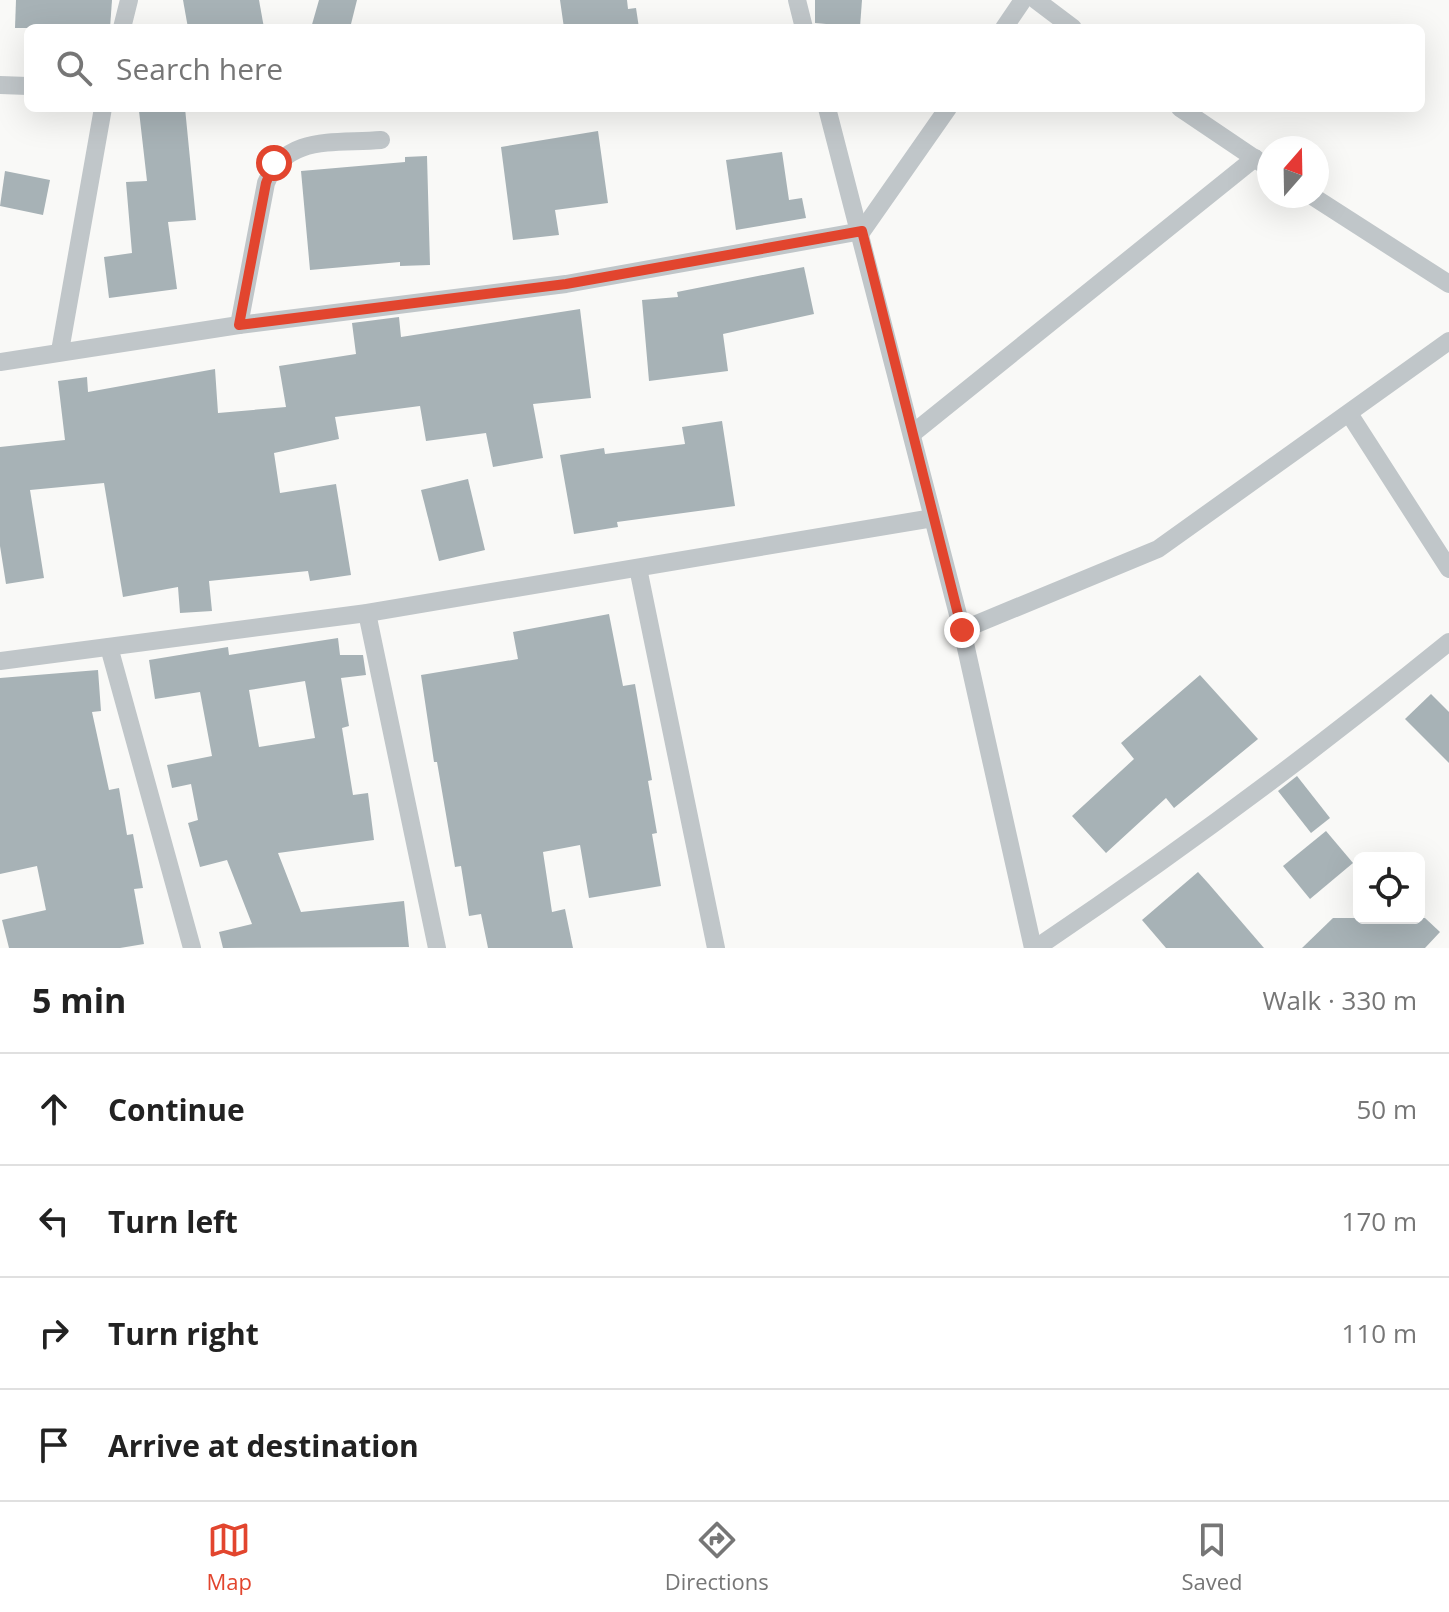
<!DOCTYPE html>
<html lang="en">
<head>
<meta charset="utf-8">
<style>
	:root { --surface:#fff; --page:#f2f2f2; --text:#222; --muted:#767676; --line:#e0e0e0; --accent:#e2452e }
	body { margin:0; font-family:"Open Sans",sans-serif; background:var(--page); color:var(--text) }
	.controls { position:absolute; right:24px; bottom:24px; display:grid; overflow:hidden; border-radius:12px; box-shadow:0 8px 32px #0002 }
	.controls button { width:72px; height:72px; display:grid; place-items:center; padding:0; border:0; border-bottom:2px solid var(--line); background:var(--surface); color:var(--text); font:40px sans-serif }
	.compass { position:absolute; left:1257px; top:136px; width:72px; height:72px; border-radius:50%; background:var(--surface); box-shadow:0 8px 32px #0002; rotate:20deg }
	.stop { position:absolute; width:24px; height:24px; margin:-18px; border:6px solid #e2452e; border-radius:50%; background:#fff }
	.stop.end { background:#e2452e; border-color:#fff; box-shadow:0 2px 8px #0008 }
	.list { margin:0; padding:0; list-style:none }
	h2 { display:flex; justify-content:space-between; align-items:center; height:104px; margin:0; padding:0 32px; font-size:34px }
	h2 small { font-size:26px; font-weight:400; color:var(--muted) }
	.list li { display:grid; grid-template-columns:52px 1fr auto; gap:24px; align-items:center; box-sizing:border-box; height:112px; padding:0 32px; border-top:2px solid var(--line) }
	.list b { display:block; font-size:30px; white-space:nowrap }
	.list em { font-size:26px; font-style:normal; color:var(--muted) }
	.icon { flex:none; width:44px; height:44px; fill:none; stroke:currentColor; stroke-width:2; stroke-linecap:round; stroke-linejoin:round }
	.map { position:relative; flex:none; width:1449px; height:948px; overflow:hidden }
	.search { position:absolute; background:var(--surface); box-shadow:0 8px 32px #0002; left:24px; right:24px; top:24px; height:88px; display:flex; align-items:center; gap:20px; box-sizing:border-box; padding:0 28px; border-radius:12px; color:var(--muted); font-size:30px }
	.sheet { height:552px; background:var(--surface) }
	nav { display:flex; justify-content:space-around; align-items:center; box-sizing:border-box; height:112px; border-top:2px solid var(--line); background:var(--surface); font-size:22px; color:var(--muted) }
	nav a { display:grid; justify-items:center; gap:4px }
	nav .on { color:var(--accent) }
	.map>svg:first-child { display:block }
</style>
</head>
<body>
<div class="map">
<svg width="1449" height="948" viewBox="0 0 1449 948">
	<rect width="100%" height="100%" fill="#f9f9f7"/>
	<g fill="#a7b2b6" fill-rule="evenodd">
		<polygon points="16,0 112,0 110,28 15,28"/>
		<polygon points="183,0 259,0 264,28 188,28"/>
		<polygon points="319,0 357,0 350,28 311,28"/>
		<polygon points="560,0 627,0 628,9 636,8 639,28 564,28"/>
		<polygon points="815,0 862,0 860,27 815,23"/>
		<polygon points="185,108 196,220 168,222 177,289 109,298 104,257 132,253 126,182 147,181 139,111"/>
		<polygon points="598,131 608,203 555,210 559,235 513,240 501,147"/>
		<polygon points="782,152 789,200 802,198 806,218 736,230 726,160"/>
		<polygon points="427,156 430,265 400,266 400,262 310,270 301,171 405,162 405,157"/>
		<polygon points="5,171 50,180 43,215 0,206"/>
		<polygon points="804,267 814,314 723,334 728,371 649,381 642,300 678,297 677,292"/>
		<polygon points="580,309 591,398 533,404 543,458 493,467 486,433 426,441 420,406 335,417 339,439 274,453 280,493 336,484 351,575 310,581 308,571 209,581 212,611 180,613 178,587 123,597 104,483 30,490 44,578 6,584 0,546 0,447 65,440 58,381 87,377 88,392 215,369 218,413 286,407 279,366 356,354 352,323 399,317 401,337"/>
		<polygon points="722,421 735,506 617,522 618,527 574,534 560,455 604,448 605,454 685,444 682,427"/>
		<polygon points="468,479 485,550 439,561 421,490"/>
		<polygon points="609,614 623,686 635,684 652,780 648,781 657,833 652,834 661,886 589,898 580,845 543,852 552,912 565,909 573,948 488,948 481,914 469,916 461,866 455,867 437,762 434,762 421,675 518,659 513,632"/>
		<path d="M338,638L340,655H363L366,675L341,678L349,726L342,728L353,795L368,793L374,840L278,853L301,912L404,901L409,947L223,948L219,932L252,924L227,860L200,867L188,823L198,820L191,784L172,788L167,765L212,756L200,692L155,699L149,660L228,647L229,655ZM305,681L315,738L259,747L249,690Z"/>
		<polygon points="98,670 101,711 92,712 109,790 119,788 127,835 133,834 143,888 134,889 144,944 120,948 9,948 2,920 46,910 37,866 0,874 0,678"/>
		<polygon points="1200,675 1258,739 1174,808 1166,798 1106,853 1072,816 1134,759 1121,743"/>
		<polygon points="1431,694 1449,712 1449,763 1405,719"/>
		<polygon points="1297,776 1330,818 1311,833 1278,791"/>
		<polygon points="1326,831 1353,863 1310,899 1283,866"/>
		<polygon points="1198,872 1208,883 1264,948 1166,948 1142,920"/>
		<polygon points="1333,918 1425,918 1440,932 1425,948 1302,948"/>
	</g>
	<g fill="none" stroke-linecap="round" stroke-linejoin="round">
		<g stroke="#c0c6c9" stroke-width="18">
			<polyline points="797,0 804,28"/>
			<polyline points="1036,0 1073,28"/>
			<polyline points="122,28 129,0"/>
			<polyline points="1004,28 1023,0"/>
			<polyline points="0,85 28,86"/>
			<polyline points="827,108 962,630 1033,948"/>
			<polyline points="1180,108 1269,168"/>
			<polyline points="1312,196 1449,284"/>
			<path d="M239,325L266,183C286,134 334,144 381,140"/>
			<polyline points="60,351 103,108"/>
			<polyline points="0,362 239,325 566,284 862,231 948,108"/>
			<polyline points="1350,415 1449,569"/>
			<polyline points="912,434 1255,158"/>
			<polyline points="638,568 716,948"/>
			<polyline points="367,613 437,948"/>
			<polyline points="962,630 1158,549 1449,341"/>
			<polyline points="109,647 192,948"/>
			<polyline points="0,661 367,613 933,518"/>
			<path d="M1036,948C1179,852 1316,750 1449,642"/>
		</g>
	</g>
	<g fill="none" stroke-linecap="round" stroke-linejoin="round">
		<polyline stroke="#e2452e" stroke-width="10" points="274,163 266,183 239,325 566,284 862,231 962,630"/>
	</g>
</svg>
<div class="controls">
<button><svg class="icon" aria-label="locate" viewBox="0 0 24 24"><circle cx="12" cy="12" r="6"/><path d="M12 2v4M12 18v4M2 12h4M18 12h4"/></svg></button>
</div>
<svg class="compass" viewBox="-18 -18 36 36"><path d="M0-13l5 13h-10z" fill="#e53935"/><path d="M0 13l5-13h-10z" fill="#767676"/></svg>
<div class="stop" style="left:274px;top:163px"></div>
<div class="stop end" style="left:962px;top:630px"></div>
<div class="search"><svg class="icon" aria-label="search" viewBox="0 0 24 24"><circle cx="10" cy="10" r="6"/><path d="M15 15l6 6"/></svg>Search here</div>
</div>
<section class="sheet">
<h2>5 min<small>Walk · 330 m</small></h2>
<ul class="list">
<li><svg class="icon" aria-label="ahead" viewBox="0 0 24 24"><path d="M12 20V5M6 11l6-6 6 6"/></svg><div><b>Continue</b></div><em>50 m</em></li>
<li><svg class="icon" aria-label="left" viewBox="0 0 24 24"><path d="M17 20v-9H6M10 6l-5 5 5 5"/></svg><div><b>Turn left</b></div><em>170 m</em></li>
<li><svg class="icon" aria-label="right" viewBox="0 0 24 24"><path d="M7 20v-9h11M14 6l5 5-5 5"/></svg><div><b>Turn right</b></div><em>110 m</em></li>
<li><svg class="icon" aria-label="arrive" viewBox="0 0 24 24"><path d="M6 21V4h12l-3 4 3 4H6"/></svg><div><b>Arrive at destination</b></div></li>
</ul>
</section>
<nav>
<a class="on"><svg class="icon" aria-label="map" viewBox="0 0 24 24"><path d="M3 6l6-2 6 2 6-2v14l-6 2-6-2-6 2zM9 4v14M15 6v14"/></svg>Map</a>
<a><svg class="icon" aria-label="directions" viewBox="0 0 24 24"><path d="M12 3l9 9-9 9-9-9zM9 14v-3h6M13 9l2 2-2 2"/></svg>Directions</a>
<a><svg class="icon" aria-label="saved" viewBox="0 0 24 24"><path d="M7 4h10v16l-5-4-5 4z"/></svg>Saved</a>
</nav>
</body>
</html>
